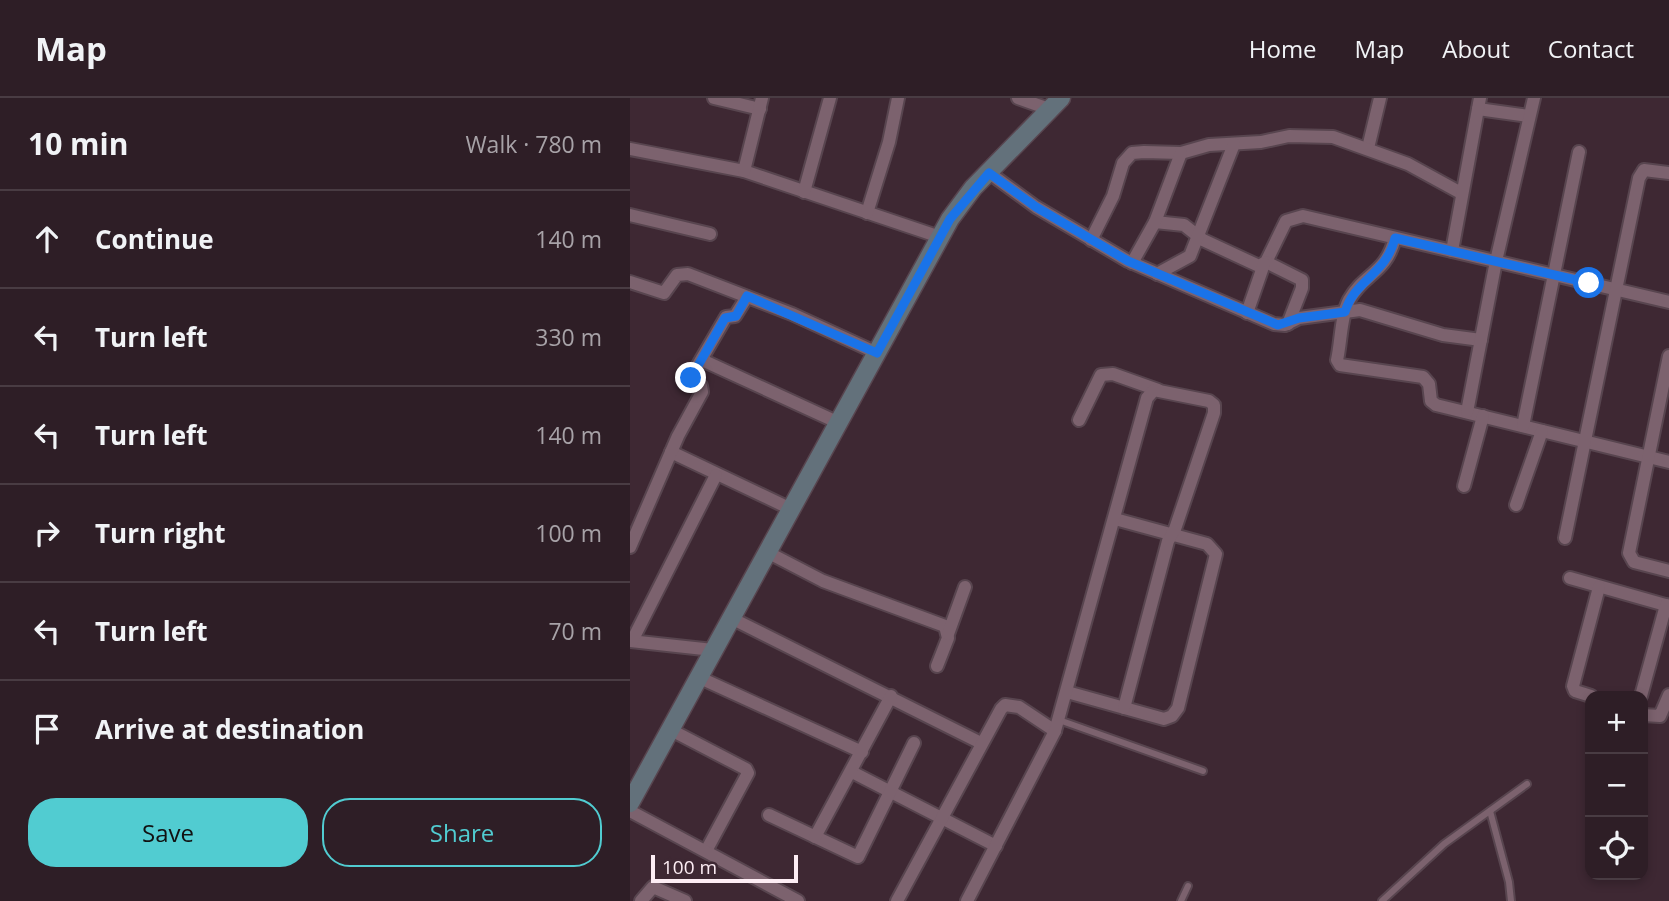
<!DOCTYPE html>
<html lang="en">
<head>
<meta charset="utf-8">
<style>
	:root { --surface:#2e1e26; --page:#36272e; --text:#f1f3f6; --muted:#a7a2a7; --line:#493c43; --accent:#51ccd1 }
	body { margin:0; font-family:"Open Sans",sans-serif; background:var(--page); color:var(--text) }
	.controls { position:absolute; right:21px; bottom:21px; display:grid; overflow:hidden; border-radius:14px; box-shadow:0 4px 10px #0003 }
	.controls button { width:63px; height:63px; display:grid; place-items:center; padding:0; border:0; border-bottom:2px solid var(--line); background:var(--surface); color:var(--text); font:35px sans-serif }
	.scale { position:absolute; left:21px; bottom:18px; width:147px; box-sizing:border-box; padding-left:7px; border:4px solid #fdedf4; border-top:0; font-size:19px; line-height:24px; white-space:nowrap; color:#fdedf4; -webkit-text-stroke:5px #3e2833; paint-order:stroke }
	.stop { position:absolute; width:21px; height:21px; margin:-16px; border:5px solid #1a73e8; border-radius:50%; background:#fff }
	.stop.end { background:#1a73e8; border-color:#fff; box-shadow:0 2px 7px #0008 }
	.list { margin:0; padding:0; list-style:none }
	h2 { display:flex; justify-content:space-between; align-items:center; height:91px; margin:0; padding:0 28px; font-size:30px }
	h2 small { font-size:23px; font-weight:400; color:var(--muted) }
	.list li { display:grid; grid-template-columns:46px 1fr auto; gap:21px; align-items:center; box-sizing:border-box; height:98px; padding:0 28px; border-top:2px solid var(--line) }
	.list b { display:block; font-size:26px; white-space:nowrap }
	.list em { font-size:23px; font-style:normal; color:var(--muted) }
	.actions { display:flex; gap:14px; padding:21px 28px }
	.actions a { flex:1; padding:16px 0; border:2px solid var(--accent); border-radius:28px; text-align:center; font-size:24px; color:var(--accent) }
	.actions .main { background:var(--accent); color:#111 }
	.icon { flex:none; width:38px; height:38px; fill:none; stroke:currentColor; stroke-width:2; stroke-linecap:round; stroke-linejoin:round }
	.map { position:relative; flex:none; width:1039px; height:803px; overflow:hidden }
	header { display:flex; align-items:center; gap:42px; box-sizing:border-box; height:98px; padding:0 35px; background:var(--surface); border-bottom:2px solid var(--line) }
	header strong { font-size:33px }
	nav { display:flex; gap:38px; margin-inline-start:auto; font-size:24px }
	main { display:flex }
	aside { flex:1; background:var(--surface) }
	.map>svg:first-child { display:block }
</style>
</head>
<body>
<header>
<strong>Map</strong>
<nav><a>Home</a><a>Map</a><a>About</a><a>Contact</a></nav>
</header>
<main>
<aside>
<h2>10 min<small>Walk · 780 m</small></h2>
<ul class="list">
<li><svg class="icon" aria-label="ahead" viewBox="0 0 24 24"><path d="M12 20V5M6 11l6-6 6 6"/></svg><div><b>Continue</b></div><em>140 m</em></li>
<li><svg class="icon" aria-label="left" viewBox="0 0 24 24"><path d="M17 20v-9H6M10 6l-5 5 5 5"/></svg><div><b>Turn left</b></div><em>330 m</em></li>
<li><svg class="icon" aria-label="left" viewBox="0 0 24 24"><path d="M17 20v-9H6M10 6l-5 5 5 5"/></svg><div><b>Turn left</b></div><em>140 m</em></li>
<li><svg class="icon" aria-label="right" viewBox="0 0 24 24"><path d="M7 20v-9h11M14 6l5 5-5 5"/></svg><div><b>Turn right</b></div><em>100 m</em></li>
<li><svg class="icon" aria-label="left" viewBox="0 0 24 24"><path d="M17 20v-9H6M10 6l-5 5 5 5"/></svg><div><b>Turn left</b></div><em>70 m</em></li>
<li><svg class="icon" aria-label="arrive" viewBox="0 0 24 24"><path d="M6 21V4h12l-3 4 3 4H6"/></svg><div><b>Arrive at destination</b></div></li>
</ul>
<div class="actions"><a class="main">Save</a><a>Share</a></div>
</aside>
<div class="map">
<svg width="1039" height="803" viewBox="0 0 1039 803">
	<rect width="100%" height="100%" fill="#3e2833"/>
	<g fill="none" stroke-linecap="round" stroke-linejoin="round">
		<g stroke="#58454f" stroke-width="10">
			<g id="lane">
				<polyline points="429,622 573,673"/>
				<polyline points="860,713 879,784 881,803"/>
				<polyline points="551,803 558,788"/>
				<polyline points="752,803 814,746 897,686"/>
			</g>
		</g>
		<g stroke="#58454f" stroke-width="16">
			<g id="street">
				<polyline points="84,0 130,11"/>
				<polyline points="388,0 419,11"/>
				<polyline points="848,11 899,18"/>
				<polyline points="738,50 750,0"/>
				<polyline points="0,51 114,73 310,139"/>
				<polyline points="114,73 132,0"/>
				<polyline points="358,74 406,109 498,163 644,226 655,227 669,220 730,212 813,237 851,242"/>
				<polyline points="174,94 200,0"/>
				<polyline points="237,115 259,44 268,0"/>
				<polyline points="0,117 80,136"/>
				<polyline points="525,124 554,127 573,142 629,168 636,164 656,123 673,118 1039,204"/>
				<path d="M765,140C756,176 734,175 719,202C711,217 711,244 707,262L710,267L793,279L799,286L801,303L806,307L1039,364"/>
				<polyline points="461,142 483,98 493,65 502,55 514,54 551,55 579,47 631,44 659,38 703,39 778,66 831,95"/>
				<polyline points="822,153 850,0"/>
				<polyline points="636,164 672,182 672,190 658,226"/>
				<polyline points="502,165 525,124 551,55"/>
				<polyline points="527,176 560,158 604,46"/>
				<polyline points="0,184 34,195 47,177 58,176 162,216 247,255"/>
				<polyline points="617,215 634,166"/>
				<polyline points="1039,258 999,455 1004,464 1039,473"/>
				<polyline points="72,262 209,325"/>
				<polyline points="837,314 866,163 904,0"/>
				<polyline points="449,322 471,277 483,276 528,292"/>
				<polyline points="893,328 949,54"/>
				<polyline points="41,354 161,411"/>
				<polyline points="834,388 853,318"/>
				<polyline points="886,407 912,333"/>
				<polyline points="935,440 1009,80 1014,72 1039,75"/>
				<polyline points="0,449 48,338 72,294 71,288 62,284 61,279 96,219 105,218 117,199"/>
				<polyline points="137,454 193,483 315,528 318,540 307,568"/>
				<polyline points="940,480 1039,508"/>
				<polyline points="101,520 351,645"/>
				<polyline points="318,536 335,489"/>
				<polyline points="0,543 83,552"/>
				<polyline points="2,543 86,377"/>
				<polyline points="68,579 232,654"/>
				<polyline points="437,594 534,621 542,618 548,610 586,456 577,446 485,421"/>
				<polyline points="961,598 945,593 943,588 969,489"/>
				<polyline points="1011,598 1036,507"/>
				<polyline points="1013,617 1030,618 1039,597"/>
				<polyline points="41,632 116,671 118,675 76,753"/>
				<polyline points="222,674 366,748"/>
				<polyline points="0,713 168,803"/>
				<polyline points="139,717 228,759 284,645"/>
				<polyline points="185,739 261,598"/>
				<polyline points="11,803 23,789 55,803"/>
				<polyline points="267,803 371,611 375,607 389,609 425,633"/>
				<polyline points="337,803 425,633 517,300 524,292 579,303 584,307 584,315 545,431 538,443 494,610"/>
			</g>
		</g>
		<g stroke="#58454f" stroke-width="21">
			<polyline id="secondary" points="0,705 320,121 343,90 431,0"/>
		</g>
		<use href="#lane" stroke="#7c626e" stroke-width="6"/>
		<use href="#street" stroke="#7c626e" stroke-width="12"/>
		<use href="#secondary" stroke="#63717b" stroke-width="18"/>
	</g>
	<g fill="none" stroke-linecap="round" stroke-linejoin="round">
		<path stroke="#1a73e8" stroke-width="9" d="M61,280L95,220L106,218L117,198L247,255L320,121L359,75L406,109L498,163L648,227L669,220L715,214C725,181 756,177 765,140L959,185"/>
	</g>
</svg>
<div class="controls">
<button>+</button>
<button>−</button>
<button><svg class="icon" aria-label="locate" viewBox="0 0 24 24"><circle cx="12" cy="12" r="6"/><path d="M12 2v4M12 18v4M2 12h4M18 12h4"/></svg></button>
</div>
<div class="scale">100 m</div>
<div class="stop" style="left:959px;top:185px"></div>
<div class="stop end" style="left:61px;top:280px"></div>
</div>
</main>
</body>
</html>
